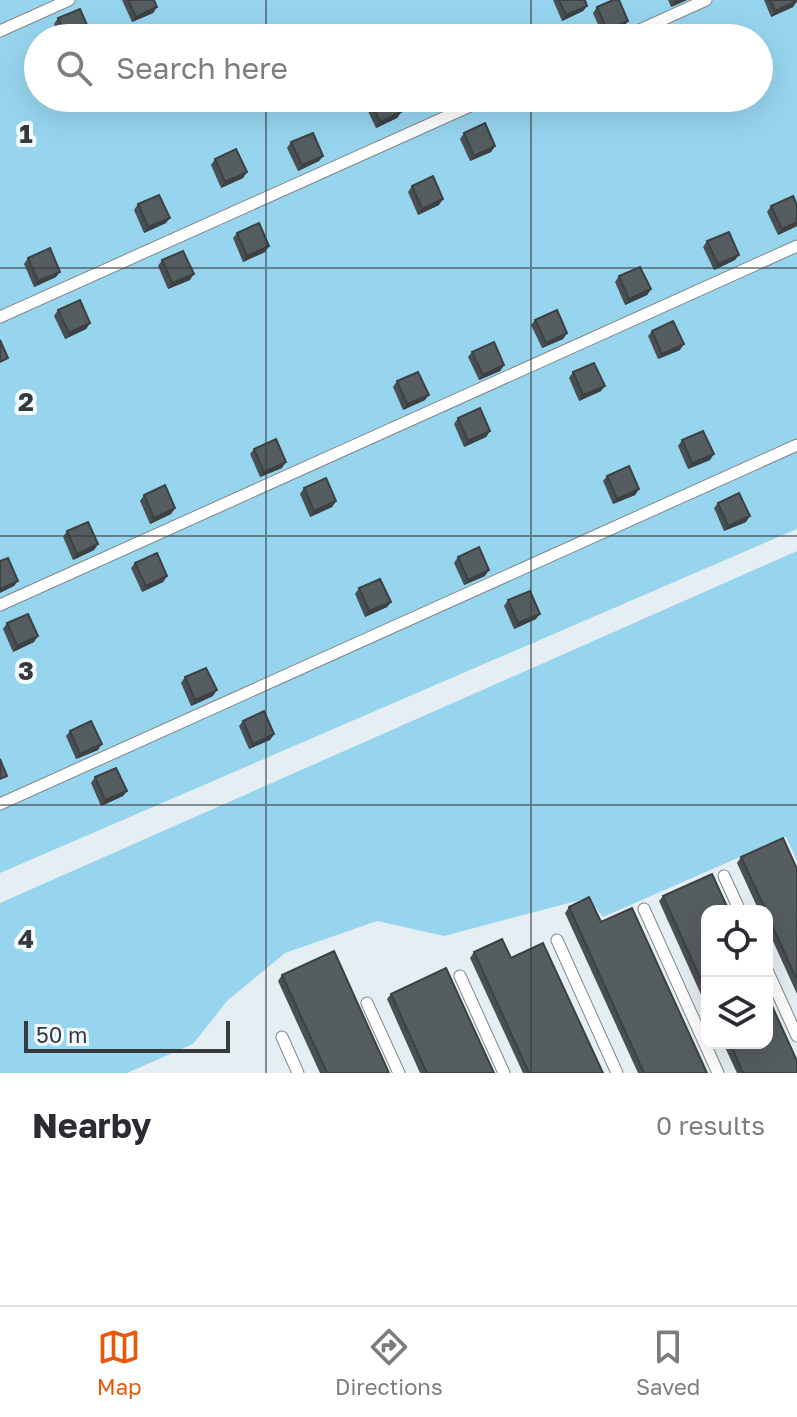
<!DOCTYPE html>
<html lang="en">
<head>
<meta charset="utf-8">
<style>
	:root { --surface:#fff; --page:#f2f2f3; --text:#2b2b33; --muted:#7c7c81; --line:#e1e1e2; --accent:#ea580c }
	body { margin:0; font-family:"Golos Text",sans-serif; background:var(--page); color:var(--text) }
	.controls { position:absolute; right:24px; bottom:24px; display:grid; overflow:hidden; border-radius:16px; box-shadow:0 8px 32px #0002 }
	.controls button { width:72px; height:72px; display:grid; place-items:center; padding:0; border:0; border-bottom:2px solid var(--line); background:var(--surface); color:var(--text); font:40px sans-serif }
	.scale { position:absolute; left:24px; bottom:20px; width:206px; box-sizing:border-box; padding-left:8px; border:4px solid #373a3c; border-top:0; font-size:22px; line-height:28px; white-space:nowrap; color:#373a3c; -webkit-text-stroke:6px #f2fbff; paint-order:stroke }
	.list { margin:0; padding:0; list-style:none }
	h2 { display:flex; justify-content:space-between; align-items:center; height:104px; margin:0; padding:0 32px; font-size:34px }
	h2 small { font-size:26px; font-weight:400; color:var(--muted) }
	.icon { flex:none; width:44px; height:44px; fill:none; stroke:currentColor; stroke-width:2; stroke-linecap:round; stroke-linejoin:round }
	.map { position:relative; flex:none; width:797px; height:1073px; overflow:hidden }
	.search { position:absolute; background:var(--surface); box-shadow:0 8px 32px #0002; left:24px; right:24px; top:24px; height:88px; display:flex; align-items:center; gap:20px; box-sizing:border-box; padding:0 28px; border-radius:44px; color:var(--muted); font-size:30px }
	.sheet { height:232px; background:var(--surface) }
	nav { display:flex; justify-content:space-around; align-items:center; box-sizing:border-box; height:112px; border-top:2px solid var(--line); background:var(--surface); font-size:22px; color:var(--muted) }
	nav a { display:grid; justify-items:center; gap:4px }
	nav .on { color:var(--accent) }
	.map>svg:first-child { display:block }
</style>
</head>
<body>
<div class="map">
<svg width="797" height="1073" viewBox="0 0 797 1073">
	<rect width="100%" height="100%" fill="#e5eef2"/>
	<g fill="#97d5ef" fill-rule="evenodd">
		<path d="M0,0H797V529L0,873ZM38,38H759V98H38Z"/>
		<polygon points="797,551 797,861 786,837 603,917 588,898 444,936 377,921 285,953 227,1001 193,1044 127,1073 0,1073 0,903"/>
	</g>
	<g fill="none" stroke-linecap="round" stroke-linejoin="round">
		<g stroke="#80888c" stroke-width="13">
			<g id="service">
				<polyline points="0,31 69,0"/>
				<polyline points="622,38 706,0"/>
				<polyline points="0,317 488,98"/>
				<polyline points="0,605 797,246"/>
				<polyline points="0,804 797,445"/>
				<polyline points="724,876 740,911"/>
				<polyline points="644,909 718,1073"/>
				<polyline points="557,940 617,1073"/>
				<polyline points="767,970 797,1036"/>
				<polyline points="460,976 504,1073"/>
				<polyline points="367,1003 399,1073"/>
				<polyline points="282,1037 298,1073"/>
			</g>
		</g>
		<use href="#service" stroke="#fff" stroke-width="11"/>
	</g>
	<g fill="#495053">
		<polygon points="122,0 154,0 157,7 153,13 132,22"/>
		<polygon points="553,0 585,0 587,6 583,11 562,21"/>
		<polygon points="668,0 687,0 671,7"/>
		<polygon points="764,0 796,0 797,1 793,7 771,17"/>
		<polygon points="597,7 628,21 624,26 603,36 593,13"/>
		<polygon points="58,18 90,32 85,38 61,38 54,24"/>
		<polygon points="440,98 464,98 444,107"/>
		<polygon points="369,99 401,112 397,118 376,128 365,105"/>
		<polygon points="464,133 495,146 491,152 470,161 460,139"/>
		<polygon points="291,142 323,156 319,161 298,171 287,148"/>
		<polygon points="215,159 243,178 221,188 211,165"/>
		<polygon points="412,186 439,205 418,215 408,192"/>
		<polygon points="138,204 166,223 144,233 134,210"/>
		<polygon points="771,206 797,226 778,235 767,212"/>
		<polygon points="237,233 269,246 265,252 243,262 233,238"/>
		<polygon points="707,241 735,260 714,270 703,247"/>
		<polygon points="28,258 56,277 34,287 24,264"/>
		<polygon points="162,260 190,280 168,289 158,266"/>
		<polygon points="619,276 651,289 647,295 625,305 615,282"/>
		<polygon points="58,310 90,323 86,329 65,339 54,316"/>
		<polygon points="535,320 567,333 563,339 542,348 531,325"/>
		<polygon points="652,331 680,350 658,359 648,336"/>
		<polygon points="472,352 504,365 500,371 479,380 468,357"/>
		<polygon points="573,372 601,391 579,401 569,378"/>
		<polygon points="397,381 425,400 403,410 393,387"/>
		<polygon points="458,418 490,431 486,437 464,447 454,424"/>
		<polygon points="682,440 710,460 688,469 678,446"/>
		<polygon points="254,449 282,468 260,477 250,454"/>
		<polygon points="607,476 639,489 635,495 613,504 603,481"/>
		<polygon points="304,488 336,501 332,507 310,517 300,494"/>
		<polygon points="144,495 175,508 171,514 150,524 140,501"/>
		<polygon points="718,503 746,522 724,531 714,508"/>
		<polygon points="67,531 98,544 94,550 73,560 63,537"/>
		<polygon points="458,557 485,576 464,585 454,563"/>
		<polygon points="135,563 167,576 163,582 142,592 131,568"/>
		<polygon points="359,588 391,602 387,607 365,617 355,594"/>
		<polygon points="508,600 536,619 514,629 504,606"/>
		<polygon points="7,623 34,642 13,652 3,629"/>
		<polygon points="185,677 213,696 191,706 181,683"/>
		<polygon points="243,721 274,734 270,740 249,749 239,726"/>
		<polygon points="70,731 98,750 76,759 66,736"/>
		<polygon points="95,777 127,791 123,796 101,806 91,783"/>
		<polygon points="741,857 797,869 797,994 767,928 767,911 759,911 737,863"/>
		<polygon points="663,896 707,911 707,1008 659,901"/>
		<polygon points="569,907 601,922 707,1073 638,1073 565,913"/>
		<polygon points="474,952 511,958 603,1073 523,1073 470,958"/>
		<polygon points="282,975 389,1073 320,1073 278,981"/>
		<polygon points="391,994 494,1073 420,1073 387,999"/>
		<polygon points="723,1043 767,1043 797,1073 737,1073"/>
	</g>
	<g fill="#3c4143">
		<polygon points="679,0 687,0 671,7 675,1"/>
		<polygon points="797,1 793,7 771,17 775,11"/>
		<polygon points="587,6 583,11 562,21 566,15"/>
		<polygon points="157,7 153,13 132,22 136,17"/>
		<polygon points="628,21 624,26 603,36 607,30"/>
		<polygon points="90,32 86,37 76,38"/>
		<polygon points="456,98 464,98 444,107 448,101"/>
		<polygon points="401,112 397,118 376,128 380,122"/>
		<polygon points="495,146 491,152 470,161 474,156"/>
		<polygon points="323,156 319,161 298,171 302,165"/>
		<polygon points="247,172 243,178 221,188 225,182"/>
		<polygon points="443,199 439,205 418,215 422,209"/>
		<polygon points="170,218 166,223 144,233 148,227"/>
		<polygon points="797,222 797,226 778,235 782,229"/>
		<polygon points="269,246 265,252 243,262 247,256"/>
		<polygon points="739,255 735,260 714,270 718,264"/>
		<polygon points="60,272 56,277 34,287 38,281"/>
		<polygon points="194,274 190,280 168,289 172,283"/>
		<polygon points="651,289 647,295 625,305 629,299"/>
		<polygon points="90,323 86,329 65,339 69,333"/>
		<polygon points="567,333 563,339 542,348 546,343"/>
		<polygon points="684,344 680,350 658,359 662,354"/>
		<polygon points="504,365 500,371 479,380 483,375"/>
		<polygon points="605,386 601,391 579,401 583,395"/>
		<polygon points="429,395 425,400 403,410 407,404"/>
		<polygon points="490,431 486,437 464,447 468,441"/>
		<polygon points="714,454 710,460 688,469 692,463"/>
		<polygon points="286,462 282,468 260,477 264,472"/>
		<polygon points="639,489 635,495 613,504 617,499"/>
		<polygon points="336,501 332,507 310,517 314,511"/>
		<polygon points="175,508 171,514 150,524 154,518"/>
		<polygon points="750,516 746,522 724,531 728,526"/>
		<polygon points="98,544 94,550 73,560 77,554"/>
		<polygon points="489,570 485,576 464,585 468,580"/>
		<polygon points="167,576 163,582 142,592 146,586"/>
		<polygon points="18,581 14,586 0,593 0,589"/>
		<polygon points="391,602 387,607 365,617 369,611"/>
		<polygon points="540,614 536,619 514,629 518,623"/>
		<polygon points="38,636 34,642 13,652 17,646"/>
		<polygon points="217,690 213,696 191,706 195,700"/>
		<polygon points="274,734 270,740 249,749 253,744"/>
		<polygon points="102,744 98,750 76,759 80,754"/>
		<polygon points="127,791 123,796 101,806 105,800"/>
	</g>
	<g fill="#555d60" stroke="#3c4143" stroke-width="2">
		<polygon points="128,0 154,0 157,7 136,17"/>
		<polygon points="559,0 585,0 587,6 566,15"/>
		<polygon points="613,0 619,0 628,21 607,30 597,7"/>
		<polygon points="770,0 796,0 797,1 775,11"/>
		<polygon points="80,9 90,32 76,38 67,38 58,18"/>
		<polygon points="724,25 730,38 704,38 703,35"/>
		<polygon points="545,32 548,38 531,38"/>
		<polygon points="372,98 395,98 401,112 380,122 369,99"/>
		<polygon points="485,123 495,146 474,156 464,133"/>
		<polygon points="313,133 323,156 302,165 291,142"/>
		<polygon points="236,149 247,172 225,182 215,159"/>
		<polygon points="433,176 443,199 422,209 412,186"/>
		<polygon points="159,195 170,218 148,227 138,204"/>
		<polygon points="793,196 797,205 797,222 782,229 771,206"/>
		<polygon points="259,223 269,246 247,256 237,233"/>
		<polygon points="729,232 739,255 718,264 707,241"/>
		<polygon points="50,248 60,272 38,281 28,258"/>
		<polygon points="183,251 194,274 172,283 162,260"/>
		<polygon points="640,267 651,289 629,299 619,276"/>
		<polygon points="80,300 90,323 69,333 58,310"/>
		<polygon points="557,310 567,333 546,343 535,320"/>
		<polygon points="673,321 684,344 662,354 652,331"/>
		<polygon points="0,340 8,358 0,362"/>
		<polygon points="494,342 504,365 483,375 472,352"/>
		<polygon points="594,363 605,386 583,395 573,372"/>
		<polygon points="418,372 429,395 407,404 397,381"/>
		<polygon points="480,408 490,431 468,441 458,418"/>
		<polygon points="703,431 714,454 692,463 682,440"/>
		<polygon points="276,439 286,462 264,472 254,449"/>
		<polygon points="629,466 639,489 617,499 607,476"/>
		<polygon points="326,478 336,501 314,511 304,488"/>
		<polygon points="165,485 175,508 154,518 144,495"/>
		<polygon points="739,493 750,516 728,526 718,503"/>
		<polygon points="88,522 98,544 77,554 67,531"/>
		<polygon points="479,547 489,570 468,580 458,557"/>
		<polygon points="157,553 167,576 146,586 135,563"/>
		<polygon points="8,558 18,581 0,589 0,561"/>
		<polygon points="380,579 391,602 369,611 359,588"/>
		<polygon points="530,591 540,614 518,623 508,600"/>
		<polygon points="28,614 38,636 17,646 7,623"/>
		<polygon points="206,668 217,690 195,700 185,677"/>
		<polygon points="264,711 274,734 253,744 243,721"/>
		<polygon points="91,721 102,744 80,754 70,731"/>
		<polygon points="0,759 7,776 0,779"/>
		<polygon points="116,768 127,791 105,800 95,777"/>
		<polygon points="783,838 797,869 797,980 767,914 767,911 766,911 741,857"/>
		<polygon points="712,874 729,911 707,911 707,993 663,896"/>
		<polygon points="589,897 601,922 632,908 707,1073 644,1073 569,907"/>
		<polygon points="502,939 511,958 543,943 603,1073 529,1073 474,952"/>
		<polygon points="334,951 389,1073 327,1073 282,975"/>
		<polygon points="446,968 494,1073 427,1073 391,994"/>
		<polygon points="767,995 797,1061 797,1073 743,1073 730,1043 767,1043"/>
	</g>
	<path fill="none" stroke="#373a3c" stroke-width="2" stroke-opacity="0.55" d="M266,0V38M531,0V38M266,98V1073M531,98V1073M0,268H797M0,536H797M0,805H797"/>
	<g font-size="26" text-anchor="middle" font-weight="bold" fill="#373a3c" stroke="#f2fbff" stroke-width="8" stroke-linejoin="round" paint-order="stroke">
		<text x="26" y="143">1</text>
		<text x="26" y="411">2</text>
		<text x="26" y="680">3</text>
		<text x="26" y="948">4</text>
	</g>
</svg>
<div class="controls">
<button><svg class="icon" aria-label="locate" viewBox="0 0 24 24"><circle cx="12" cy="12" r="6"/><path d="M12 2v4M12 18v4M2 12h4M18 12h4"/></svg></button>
<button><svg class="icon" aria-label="layers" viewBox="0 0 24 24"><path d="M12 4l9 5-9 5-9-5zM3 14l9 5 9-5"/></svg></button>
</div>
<div class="scale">50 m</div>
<div class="search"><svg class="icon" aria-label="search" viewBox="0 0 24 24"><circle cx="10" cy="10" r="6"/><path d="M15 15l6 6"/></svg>Search here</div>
</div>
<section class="sheet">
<h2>Nearby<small>0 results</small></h2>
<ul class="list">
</ul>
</section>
<nav>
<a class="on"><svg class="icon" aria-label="map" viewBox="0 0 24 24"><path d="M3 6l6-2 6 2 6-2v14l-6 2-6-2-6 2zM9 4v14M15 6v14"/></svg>Map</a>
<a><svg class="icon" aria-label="directions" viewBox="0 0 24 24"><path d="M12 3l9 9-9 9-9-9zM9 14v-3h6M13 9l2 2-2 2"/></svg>Directions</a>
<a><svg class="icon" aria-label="saved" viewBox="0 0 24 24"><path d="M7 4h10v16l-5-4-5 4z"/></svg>Saved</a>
</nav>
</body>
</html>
